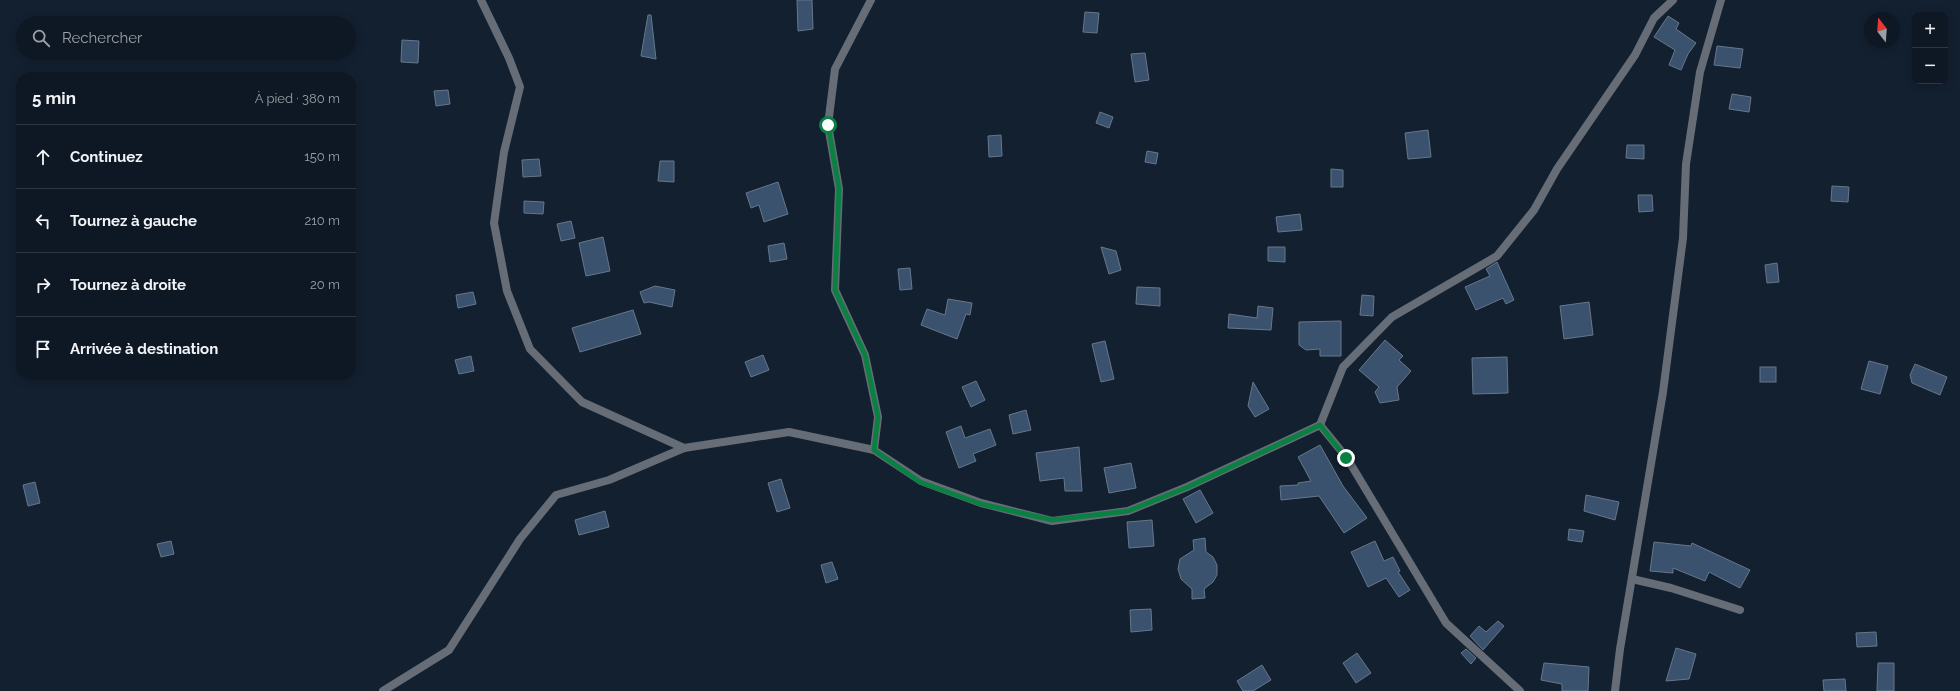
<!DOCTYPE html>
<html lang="fr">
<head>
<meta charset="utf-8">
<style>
	:root { --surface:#0e1824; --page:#1c2531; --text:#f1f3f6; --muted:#9ba0a6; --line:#2e3741 }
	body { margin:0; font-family:Raleway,sans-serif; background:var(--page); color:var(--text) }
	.controls { position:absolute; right:12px; top:12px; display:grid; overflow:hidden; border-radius:8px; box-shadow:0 2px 10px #0003 }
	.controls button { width:36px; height:36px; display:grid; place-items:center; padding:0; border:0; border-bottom:1px solid var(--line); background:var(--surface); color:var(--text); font:20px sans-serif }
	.compass { position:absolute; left:1864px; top:12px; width:36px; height:36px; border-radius:50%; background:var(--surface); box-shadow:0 2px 10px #0003; rotate:343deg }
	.stop { position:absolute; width:12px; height:12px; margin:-9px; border:3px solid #0b8043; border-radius:50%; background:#fff }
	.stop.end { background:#0b8043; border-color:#fff; box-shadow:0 1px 4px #0008 }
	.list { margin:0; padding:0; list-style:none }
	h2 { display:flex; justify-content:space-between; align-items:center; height:52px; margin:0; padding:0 16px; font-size:17px }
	h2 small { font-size:13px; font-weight:400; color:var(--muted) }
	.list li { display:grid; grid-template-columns:26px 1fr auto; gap:12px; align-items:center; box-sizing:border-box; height:64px; padding:0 16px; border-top:1px solid var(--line) }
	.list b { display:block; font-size:15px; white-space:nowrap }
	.list em { font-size:13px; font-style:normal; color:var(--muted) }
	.icon { flex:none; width:22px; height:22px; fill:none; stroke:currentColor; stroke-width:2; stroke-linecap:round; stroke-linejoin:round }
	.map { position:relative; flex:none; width:1960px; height:691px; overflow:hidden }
	.search { position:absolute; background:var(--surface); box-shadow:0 2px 10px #0003; left:16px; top:16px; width:340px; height:44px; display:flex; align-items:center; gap:10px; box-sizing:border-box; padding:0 14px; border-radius:22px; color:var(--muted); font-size:15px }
	.panel { position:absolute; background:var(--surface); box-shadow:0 2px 10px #0003; left:16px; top:72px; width:340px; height:308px; border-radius:16px }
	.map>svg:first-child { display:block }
</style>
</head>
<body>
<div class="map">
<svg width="1960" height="691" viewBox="0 0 1960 691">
	<rect width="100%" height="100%" fill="#132030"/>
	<g fill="#3a526e" stroke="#67778a">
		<polygon points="797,0 812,0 813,29 798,31"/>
		<polygon points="1085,12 1099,13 1097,33 1083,32"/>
		<polygon points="648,15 651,15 656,59 641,56"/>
		<polygon points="1668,16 1679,23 1676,29 1696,43 1688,54 1681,70 1669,65 1675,50 1654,37"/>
		<polygon points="402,40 419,41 418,63 401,62"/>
		<polygon points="1717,46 1743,49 1740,68 1714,65"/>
		<polygon points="1145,53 1149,80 1135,82 1131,54"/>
		<polygon points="448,90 450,104 436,106 434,91"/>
		<polygon points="1732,94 1751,97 1749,112 1729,109"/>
		<polygon points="1100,112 1113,117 1109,128 1096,123"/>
		<polygon points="1428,130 1431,157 1408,159 1405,133"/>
		<polygon points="1001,135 1002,156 989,157 988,136"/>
		<polygon points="1627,145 1644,145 1644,159 1626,158"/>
		<polygon points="1147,151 1158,153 1156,164 1145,162"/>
		<polygon points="539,159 541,176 523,177 522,160"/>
		<polygon points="660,161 674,161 674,182 658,181"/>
		<polygon points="1331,169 1343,170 1343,187 1331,187"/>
		<polygon points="778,182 788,214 764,222 759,205 751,208 746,193"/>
		<polygon points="1832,186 1849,187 1848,202 1831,201"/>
		<polygon points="1638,195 1652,195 1653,211 1639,212"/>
		<polygon points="524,201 544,202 543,214 524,213"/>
		<polygon points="1300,214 1302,230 1278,232 1276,217"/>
		<polygon points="571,221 575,238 561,241 557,224"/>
		<polygon points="603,237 610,271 586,276 579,243"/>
		<polygon points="784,243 787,259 770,262 768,246"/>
		<polygon points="1101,247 1116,251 1121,270 1109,274"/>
		<polygon points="1268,247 1285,247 1285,262 1268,261"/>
		<polygon points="1497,262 1514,300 1506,304 1503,298 1476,310 1465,287 1490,276 1486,269"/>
		<polygon points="1777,263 1779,282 1767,283 1765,265"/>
		<polygon points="910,268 912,289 900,290 898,269"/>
		<polygon points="655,286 675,290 672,307 649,302 644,303 640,292"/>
		<polygon points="1137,287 1160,288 1160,306 1136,304"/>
		<polygon points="473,292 476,304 458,308 456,295"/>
		<polygon points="1362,295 1374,296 1373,316 1360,315"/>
		<polygon points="948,299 972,303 970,315 966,314 957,339 921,325 927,309 945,315"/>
		<polygon points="1589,302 1593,335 1564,339 1560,306"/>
		<polygon points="1258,306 1273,308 1271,330 1228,328 1229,314 1257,318"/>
		<polygon points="633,310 641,334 580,352 572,328"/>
		<polygon points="1341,321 1341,356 1320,356 1320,349 1306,350 1299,345 1299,322"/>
		<polygon points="1385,340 1403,356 1399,360 1411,371 1397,387 1399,400 1380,403 1375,392 1379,387 1359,370"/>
		<polygon points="1105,341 1114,379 1101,382 1092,344"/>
		<polygon points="763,355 769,370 751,377 745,362"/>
		<polygon points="471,356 474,371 459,374 455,360"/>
		<polygon points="1507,357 1508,393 1473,394 1472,358"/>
		<polygon points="1869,361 1888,366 1880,394 1861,389"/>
		<polygon points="1915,364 1947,377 1940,395 1912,383 1910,375"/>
		<rect x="1760" y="367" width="16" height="15"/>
		<polygon points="976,381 985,400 971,407 962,387"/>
		<polygon points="1253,382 1269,409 1255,417 1248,406"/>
		<polygon points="1026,410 1031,430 1013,434 1009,415"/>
		<polygon points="961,426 965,438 990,429 996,445 973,454 976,461 959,468 946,432"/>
		<polygon points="1320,445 1343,486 1367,518 1344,533 1319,496 1281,500 1280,486 1298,485 1298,483 1311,481 1298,457"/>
		<polygon points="1079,447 1082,491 1065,491 1064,478 1040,481 1036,453"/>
		<polygon points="1131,463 1136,488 1109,493 1104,468"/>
		<polygon points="781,479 790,508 777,512 768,483"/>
		<polygon points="35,482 40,503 28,506 23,485"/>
		<polygon points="1200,490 1213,513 1196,523 1183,499"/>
		<polygon points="1586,495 1619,502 1615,520 1584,511"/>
		<polygon points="605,511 609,527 579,535 575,520"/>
		<polygon points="1152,520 1154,546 1129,548 1127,522"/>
		<polygon points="1569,529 1584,531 1582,542 1568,540"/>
		<polygon points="1205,538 1206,552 1213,557 1217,565 1217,575 1213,582 1204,589 1205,598 1192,599 1192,589 1181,579 1178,569 1180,559 1194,550 1193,540"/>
		<polygon points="171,541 174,554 161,557 157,544"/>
		<polygon points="1375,541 1384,561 1393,557 1400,571 1398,572 1410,590 1399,597 1386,578 1368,587 1351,552"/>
		<polygon points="1654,542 1691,546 1692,543 1750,570 1740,588 1709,572 1705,581 1673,568 1673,573 1650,571"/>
		<polygon points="832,562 838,579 826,583 821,565"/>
		<polygon points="1151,609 1152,630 1131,632 1130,610"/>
		<polygon points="1498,621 1504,626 1483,650 1470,636 1479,626 1486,632"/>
		<polygon points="1876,632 1877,646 1857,647 1856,633"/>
		<polygon points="1676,648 1696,654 1689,679 1666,681"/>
		<polygon points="1466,649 1476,658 1471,664 1461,653"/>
		<polygon points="1357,653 1371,673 1356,683 1343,663"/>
		<polygon points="1544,663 1589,667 1588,691 1562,691 1562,684 1541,680"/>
		<polygon points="1878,663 1894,663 1894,691 1877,691"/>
		<polygon points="1262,665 1271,680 1253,691 1243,691 1237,681"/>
		<polygon points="1845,679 1846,691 1824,691 1823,680"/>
	</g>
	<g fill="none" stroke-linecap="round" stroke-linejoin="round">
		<g stroke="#666d76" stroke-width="8">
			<polyline points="481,0 509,58 520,87 504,152 494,223 507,291 530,349 582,402 684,448"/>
			<polyline points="871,0 835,69 828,125 839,189 835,290 865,355 878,417 874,450"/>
			<polyline points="1320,425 1343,367 1392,317 1497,256 1534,210 1557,169 1635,55 1654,18 1673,0"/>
			<polyline points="1632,579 1671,588 1740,610"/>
			<polyline points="383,691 449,650 520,539 556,495 609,480 684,448 789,432 874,450 921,481 981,503 1052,521 1128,511 1187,487 1320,425 1347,458 1446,623 1520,691"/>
			<polyline points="1615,691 1620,649 1663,392 1683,238 1686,164 1700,72 1721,0"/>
		</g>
	</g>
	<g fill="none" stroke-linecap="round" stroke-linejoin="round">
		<polyline stroke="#0b8043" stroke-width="5" points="828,125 839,189 835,290 865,355 878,417 874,450 920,482 981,504 1052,520 1128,511 1188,487 1320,425 1346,458"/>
	</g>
</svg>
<div class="controls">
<button>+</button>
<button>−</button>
</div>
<svg class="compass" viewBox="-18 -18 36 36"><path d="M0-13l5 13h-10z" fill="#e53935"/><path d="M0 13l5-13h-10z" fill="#9ba0a6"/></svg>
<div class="stop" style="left:828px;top:125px"></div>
<div class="stop end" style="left:1346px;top:458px"></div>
<div class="search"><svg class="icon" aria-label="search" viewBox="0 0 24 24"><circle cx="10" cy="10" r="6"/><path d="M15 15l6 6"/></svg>Rechercher</div>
<section class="panel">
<h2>5 min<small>À pied · 380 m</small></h2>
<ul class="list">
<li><svg class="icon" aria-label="ahead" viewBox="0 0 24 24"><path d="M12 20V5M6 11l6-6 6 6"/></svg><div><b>Continuez</b></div><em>150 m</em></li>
<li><svg class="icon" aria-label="left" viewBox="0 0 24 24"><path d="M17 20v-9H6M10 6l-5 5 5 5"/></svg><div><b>Tournez à gauche</b></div><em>210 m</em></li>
<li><svg class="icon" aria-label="right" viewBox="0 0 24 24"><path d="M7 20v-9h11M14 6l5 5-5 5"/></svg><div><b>Tournez à droite</b></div><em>20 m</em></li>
<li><svg class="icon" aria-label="arrive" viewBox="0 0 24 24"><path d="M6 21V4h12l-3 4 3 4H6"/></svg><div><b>Arrivée à destination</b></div></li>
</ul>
</section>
</div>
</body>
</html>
